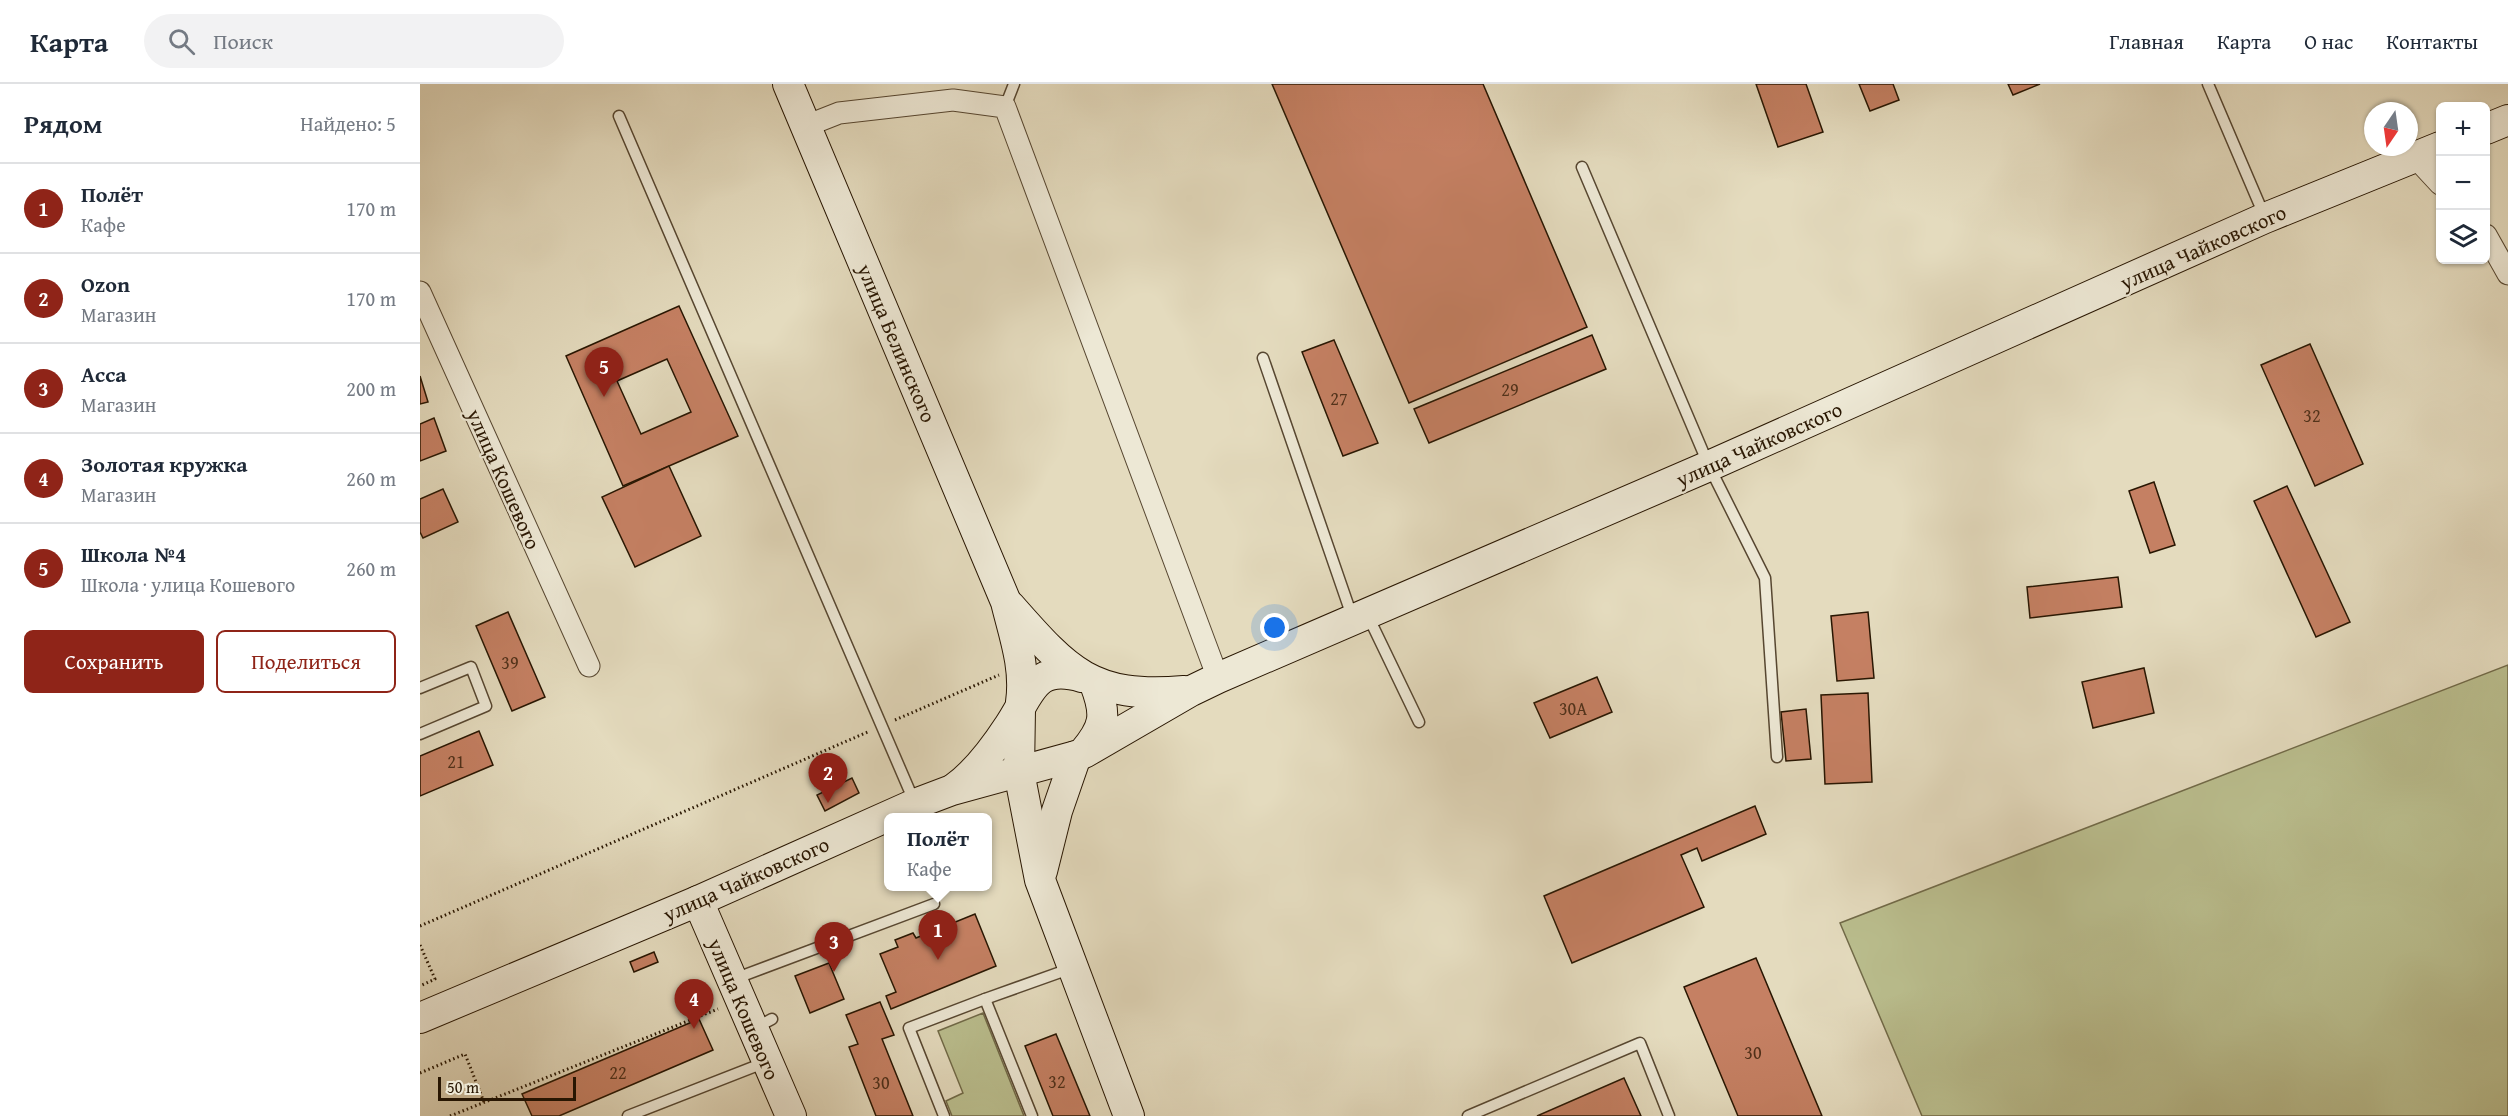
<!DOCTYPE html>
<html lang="ru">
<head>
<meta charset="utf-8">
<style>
	:root { --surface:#fff; --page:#f2f2f3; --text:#1f2937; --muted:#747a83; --line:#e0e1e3; --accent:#8f2418 }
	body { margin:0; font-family:"Gentium Book Plus",serif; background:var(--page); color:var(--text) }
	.controls { position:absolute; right:18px; top:18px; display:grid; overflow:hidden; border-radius:9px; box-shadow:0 2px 4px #0004 }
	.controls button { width:54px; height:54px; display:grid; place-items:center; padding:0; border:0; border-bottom:2px solid var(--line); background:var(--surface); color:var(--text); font:30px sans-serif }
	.compass { position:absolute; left:1944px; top:18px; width:54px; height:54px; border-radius:50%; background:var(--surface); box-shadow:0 2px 4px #0004; rotate:193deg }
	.scale { position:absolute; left:18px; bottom:15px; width:138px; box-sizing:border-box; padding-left:6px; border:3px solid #281602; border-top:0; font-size:16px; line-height:21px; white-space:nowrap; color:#281602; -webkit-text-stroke:4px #ede8d5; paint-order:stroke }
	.you { position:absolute; left:855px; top:544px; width:21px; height:21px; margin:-15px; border:4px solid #fff; border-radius:50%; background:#1a73e8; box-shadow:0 0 0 9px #1a73e833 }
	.badge { display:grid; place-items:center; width:39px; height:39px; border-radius:50%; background:var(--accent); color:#fff; font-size:20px; font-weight:700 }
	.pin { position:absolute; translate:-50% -50px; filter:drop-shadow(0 2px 3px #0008) }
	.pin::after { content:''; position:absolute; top:32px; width:21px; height:18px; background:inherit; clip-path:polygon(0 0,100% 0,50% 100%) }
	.popup { position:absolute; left:464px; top:729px; width:108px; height:78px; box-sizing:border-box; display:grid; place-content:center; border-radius:9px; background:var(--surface); filter:drop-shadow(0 2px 4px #0005); font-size:20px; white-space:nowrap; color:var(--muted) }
	.popup b { font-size:22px; color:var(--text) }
	.popup::after { content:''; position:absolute; left:50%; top:100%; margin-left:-12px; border:12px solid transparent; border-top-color:var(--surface) }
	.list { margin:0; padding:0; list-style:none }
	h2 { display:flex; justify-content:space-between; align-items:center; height:78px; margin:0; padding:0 24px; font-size:26px }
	h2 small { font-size:20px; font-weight:400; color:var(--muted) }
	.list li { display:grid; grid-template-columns:39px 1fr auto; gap:18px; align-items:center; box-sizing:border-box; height:90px; padding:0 24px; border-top:2px solid var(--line) }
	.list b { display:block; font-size:22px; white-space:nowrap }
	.list p { margin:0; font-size:20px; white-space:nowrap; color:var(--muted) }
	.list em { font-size:20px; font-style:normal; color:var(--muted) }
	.actions { display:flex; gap:12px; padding:18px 24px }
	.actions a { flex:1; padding:14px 0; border:2px solid var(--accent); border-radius:9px; text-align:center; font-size:21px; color:var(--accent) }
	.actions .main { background:var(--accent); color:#fff }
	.icon { flex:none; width:33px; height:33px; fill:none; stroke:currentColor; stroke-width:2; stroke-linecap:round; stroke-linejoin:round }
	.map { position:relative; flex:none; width:2088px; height:1032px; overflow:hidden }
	header { display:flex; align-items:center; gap:36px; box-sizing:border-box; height:84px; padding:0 30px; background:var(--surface); border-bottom:2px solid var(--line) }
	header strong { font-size:28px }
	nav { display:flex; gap:33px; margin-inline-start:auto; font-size:21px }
	.search { width:420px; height:54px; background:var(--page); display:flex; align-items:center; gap:15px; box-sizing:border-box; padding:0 21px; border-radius:33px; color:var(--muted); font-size:22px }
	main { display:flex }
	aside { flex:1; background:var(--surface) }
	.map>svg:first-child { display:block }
</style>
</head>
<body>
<header>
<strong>Карта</strong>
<div class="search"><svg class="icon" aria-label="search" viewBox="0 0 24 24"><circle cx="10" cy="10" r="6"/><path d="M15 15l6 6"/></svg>Поиск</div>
<nav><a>Главная</a><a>Карта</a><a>О нас</a><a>Контакты</a></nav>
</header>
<main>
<aside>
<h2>Рядом<small>Найдено: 5</small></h2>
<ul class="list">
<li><span class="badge">1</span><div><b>Полёт</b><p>Кафе</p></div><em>170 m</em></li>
<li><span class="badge">2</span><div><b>Ozon</b><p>Магазин</p></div><em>170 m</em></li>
<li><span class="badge">3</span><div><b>Acca</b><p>Магазин</p></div><em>200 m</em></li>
<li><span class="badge">4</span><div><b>Золотая кружка</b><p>Магазин</p></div><em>260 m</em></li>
<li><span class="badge">5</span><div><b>Школа №4</b><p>Школа · улица Кошевого</p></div><em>260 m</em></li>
</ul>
<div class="actions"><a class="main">Сохранить</a><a>Поделиться</a></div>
</aside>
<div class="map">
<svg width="2088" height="1032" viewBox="0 0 2088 1032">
	<rect width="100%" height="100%" fill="#e4dbbe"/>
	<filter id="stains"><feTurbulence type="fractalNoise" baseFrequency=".00333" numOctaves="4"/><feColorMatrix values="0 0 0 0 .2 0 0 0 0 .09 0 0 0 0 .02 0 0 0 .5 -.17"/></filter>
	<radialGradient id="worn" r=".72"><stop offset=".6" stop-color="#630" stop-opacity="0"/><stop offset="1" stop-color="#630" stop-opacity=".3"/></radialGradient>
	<g fill="#babe8e" stroke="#716a48" stroke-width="1.5">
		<polygon points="2088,581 2088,1032 1502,1032 1420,839"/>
		<polygon points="563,929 604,1032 532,1032 526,1017 543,1009 518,947"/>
	</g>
	<g fill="#c58063" stroke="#281602" stroke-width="1.5" fill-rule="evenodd">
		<polygon points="852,0 1063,0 1167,243 989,319"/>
		<polygon points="1336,0 1386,0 1403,48 1358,63"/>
		<polygon points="1439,0 1473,0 1479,16 1450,27"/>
		<polygon points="1588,0 1620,0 1593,11"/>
		<path d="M259,222L318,352L203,402L146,272ZM247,275L271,328L221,350L197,297Z"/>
		<polygon points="1172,251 1186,285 1009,359 994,325"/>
		<polygon points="914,256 958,359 923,372 882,268"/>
		<polygon points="1890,260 1943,380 1895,402 1841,281"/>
		<polygon points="0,292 8,318 0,320"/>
		<polygon points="14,334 26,367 0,377 0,340"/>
		<polygon points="249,382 281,452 215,483 182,413"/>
		<polygon points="1734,398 1755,461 1730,469 1709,407"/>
		<polygon points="1867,402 1930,538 1896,553 1834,417"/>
		<polygon points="23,405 38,438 3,454 0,448 0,415"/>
		<polygon points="1698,493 1702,523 1610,534 1607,503"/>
		<polygon points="88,528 125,613 92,627 56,542"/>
		<polygon points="1448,528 1454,594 1417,597 1411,532"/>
		<polygon points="1724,584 1734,629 1673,644 1662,598"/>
		<polygon points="1177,593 1192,628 1130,654 1114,619"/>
		<polygon points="1448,609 1452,698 1405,700 1401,611"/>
		<polygon points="1386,625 1391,675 1366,677 1361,628"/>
		<polygon points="59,647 73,681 0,712 0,672"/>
		<polygon points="432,694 439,709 405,727 397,711"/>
		<polygon points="1335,722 1346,750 1282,777 1277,764 1261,771 1284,823 1152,879 1124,812"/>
		<polygon points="555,830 576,882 471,925 466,912 476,908 460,870 478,863 475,856 493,849 496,854"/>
		<polygon points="234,868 238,878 214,888 210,878"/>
		<polygon points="1336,874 1402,1032 1318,1032 1264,903"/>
		<polygon points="409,879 424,915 390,929 375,892"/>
		<polygon points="460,918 474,951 462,955 493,1032 456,1032 429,963 438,960 426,931"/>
		<polygon points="279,935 293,966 139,1032 112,1032 102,1010"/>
		<polygon points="636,950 670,1032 633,1032 605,962"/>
		<polygon points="1204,994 1221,1032 1117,1032"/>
	</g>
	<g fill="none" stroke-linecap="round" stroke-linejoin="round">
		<g stroke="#574731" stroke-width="13">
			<g id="lane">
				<polyline points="1788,0 1844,131"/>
				<polyline points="585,23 594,0"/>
				<polyline points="199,32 494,717"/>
				<polyline points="1162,83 1289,382 1345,494 1357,673"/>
				<polyline points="843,274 933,535"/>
				<polyline points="948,532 999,638"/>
				<polyline points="0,604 51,583 66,622 0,650"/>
				<polyline points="314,895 514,820"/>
				<polyline points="565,915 652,884"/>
				<polyline points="335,944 352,935"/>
				<polyline points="208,1032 346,978"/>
				<polyline points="524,1032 489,944 565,915 612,1032"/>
				<polyline points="1048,1032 1220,959 1249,1032"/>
			</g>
		</g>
		<g stroke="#574731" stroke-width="23">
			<g id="street">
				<polyline points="386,42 419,29 533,16 585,23 798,594"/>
				<polyline points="1995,73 2020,100"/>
				<polyline points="2066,151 2088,190"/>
				<polyline points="0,208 169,582"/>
			</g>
		</g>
		<g stroke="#281602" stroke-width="32">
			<g id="secondary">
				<path d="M368,0L586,518C594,551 606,583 601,618"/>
				<polyline points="2066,45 2088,36"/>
				<path d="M590,522C648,588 672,615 764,607"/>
				<polyline points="600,625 599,688 620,796 709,1032"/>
				<path d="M664,668C685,643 687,631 675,600"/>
				<polyline points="664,669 771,607 798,594 1289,382 1845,134 2020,63"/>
				<path d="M535,704C557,688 574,665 589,642C611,610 613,579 662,593"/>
				<polyline points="622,787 637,727 656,672"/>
				<polyline points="278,817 371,1032"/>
				<polyline points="0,934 278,817 495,720 532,706 656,672"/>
			</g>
		</g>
		<g stroke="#281602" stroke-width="3" stroke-dasharray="1.5 3" stroke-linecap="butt">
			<polyline points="475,636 579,591"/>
			<polyline points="0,842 450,647"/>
			<polyline points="0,861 15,895 0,902"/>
			<polyline points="0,989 45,970 64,1018"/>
			<polyline points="30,1032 298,925"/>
		</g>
		<use href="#lane" stroke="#ede8d5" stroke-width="10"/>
		<use href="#street" stroke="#ede8d5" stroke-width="21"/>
		<use href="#secondary" stroke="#ede8d5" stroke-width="30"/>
	</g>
	<g text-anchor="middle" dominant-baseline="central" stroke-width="4.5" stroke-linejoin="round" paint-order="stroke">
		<g font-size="18" fill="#4f301a">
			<text x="1090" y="305">29</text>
			<text x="919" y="314">27</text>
			<text x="1892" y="331">32</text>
			<text x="90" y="578">39</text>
			<text x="1153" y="624">30А</text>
			<text x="36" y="677">21</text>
			<text x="1333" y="968">30</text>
			<text x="198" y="988">22</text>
			<text x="637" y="997">32</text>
			<text x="461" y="998">30</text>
		</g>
		<g font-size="21" fill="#281602" stroke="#ede8d5">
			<text transform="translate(1783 163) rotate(-24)">улица Чайковского</text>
			<text transform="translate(477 259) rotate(67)">улица Белинского</text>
			<text transform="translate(1339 360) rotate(-24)">улица Чайковского</text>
			<text transform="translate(84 395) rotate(66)">улица Кошевого</text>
			<text transform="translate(326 795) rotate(-24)">улица Чайковского</text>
			<text transform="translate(324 925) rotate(67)">улица Кошевого</text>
		</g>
	</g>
	<rect width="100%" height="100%" filter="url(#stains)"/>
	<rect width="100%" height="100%" fill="url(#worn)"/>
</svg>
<div class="controls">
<button>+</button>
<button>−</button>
<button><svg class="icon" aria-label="layers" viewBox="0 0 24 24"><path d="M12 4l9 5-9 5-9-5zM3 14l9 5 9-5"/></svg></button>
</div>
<svg class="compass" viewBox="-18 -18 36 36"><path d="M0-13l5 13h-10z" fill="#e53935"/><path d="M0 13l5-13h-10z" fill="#747a83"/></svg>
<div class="scale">50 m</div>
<div class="you"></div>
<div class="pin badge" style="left:518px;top:876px">1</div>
<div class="popup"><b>Полёт</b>Кафе</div>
<div class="pin badge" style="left:408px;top:719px">2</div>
<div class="pin badge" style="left:414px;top:888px">3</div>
<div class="pin badge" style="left:274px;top:945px">4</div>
<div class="pin badge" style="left:184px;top:313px">5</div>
</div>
</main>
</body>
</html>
